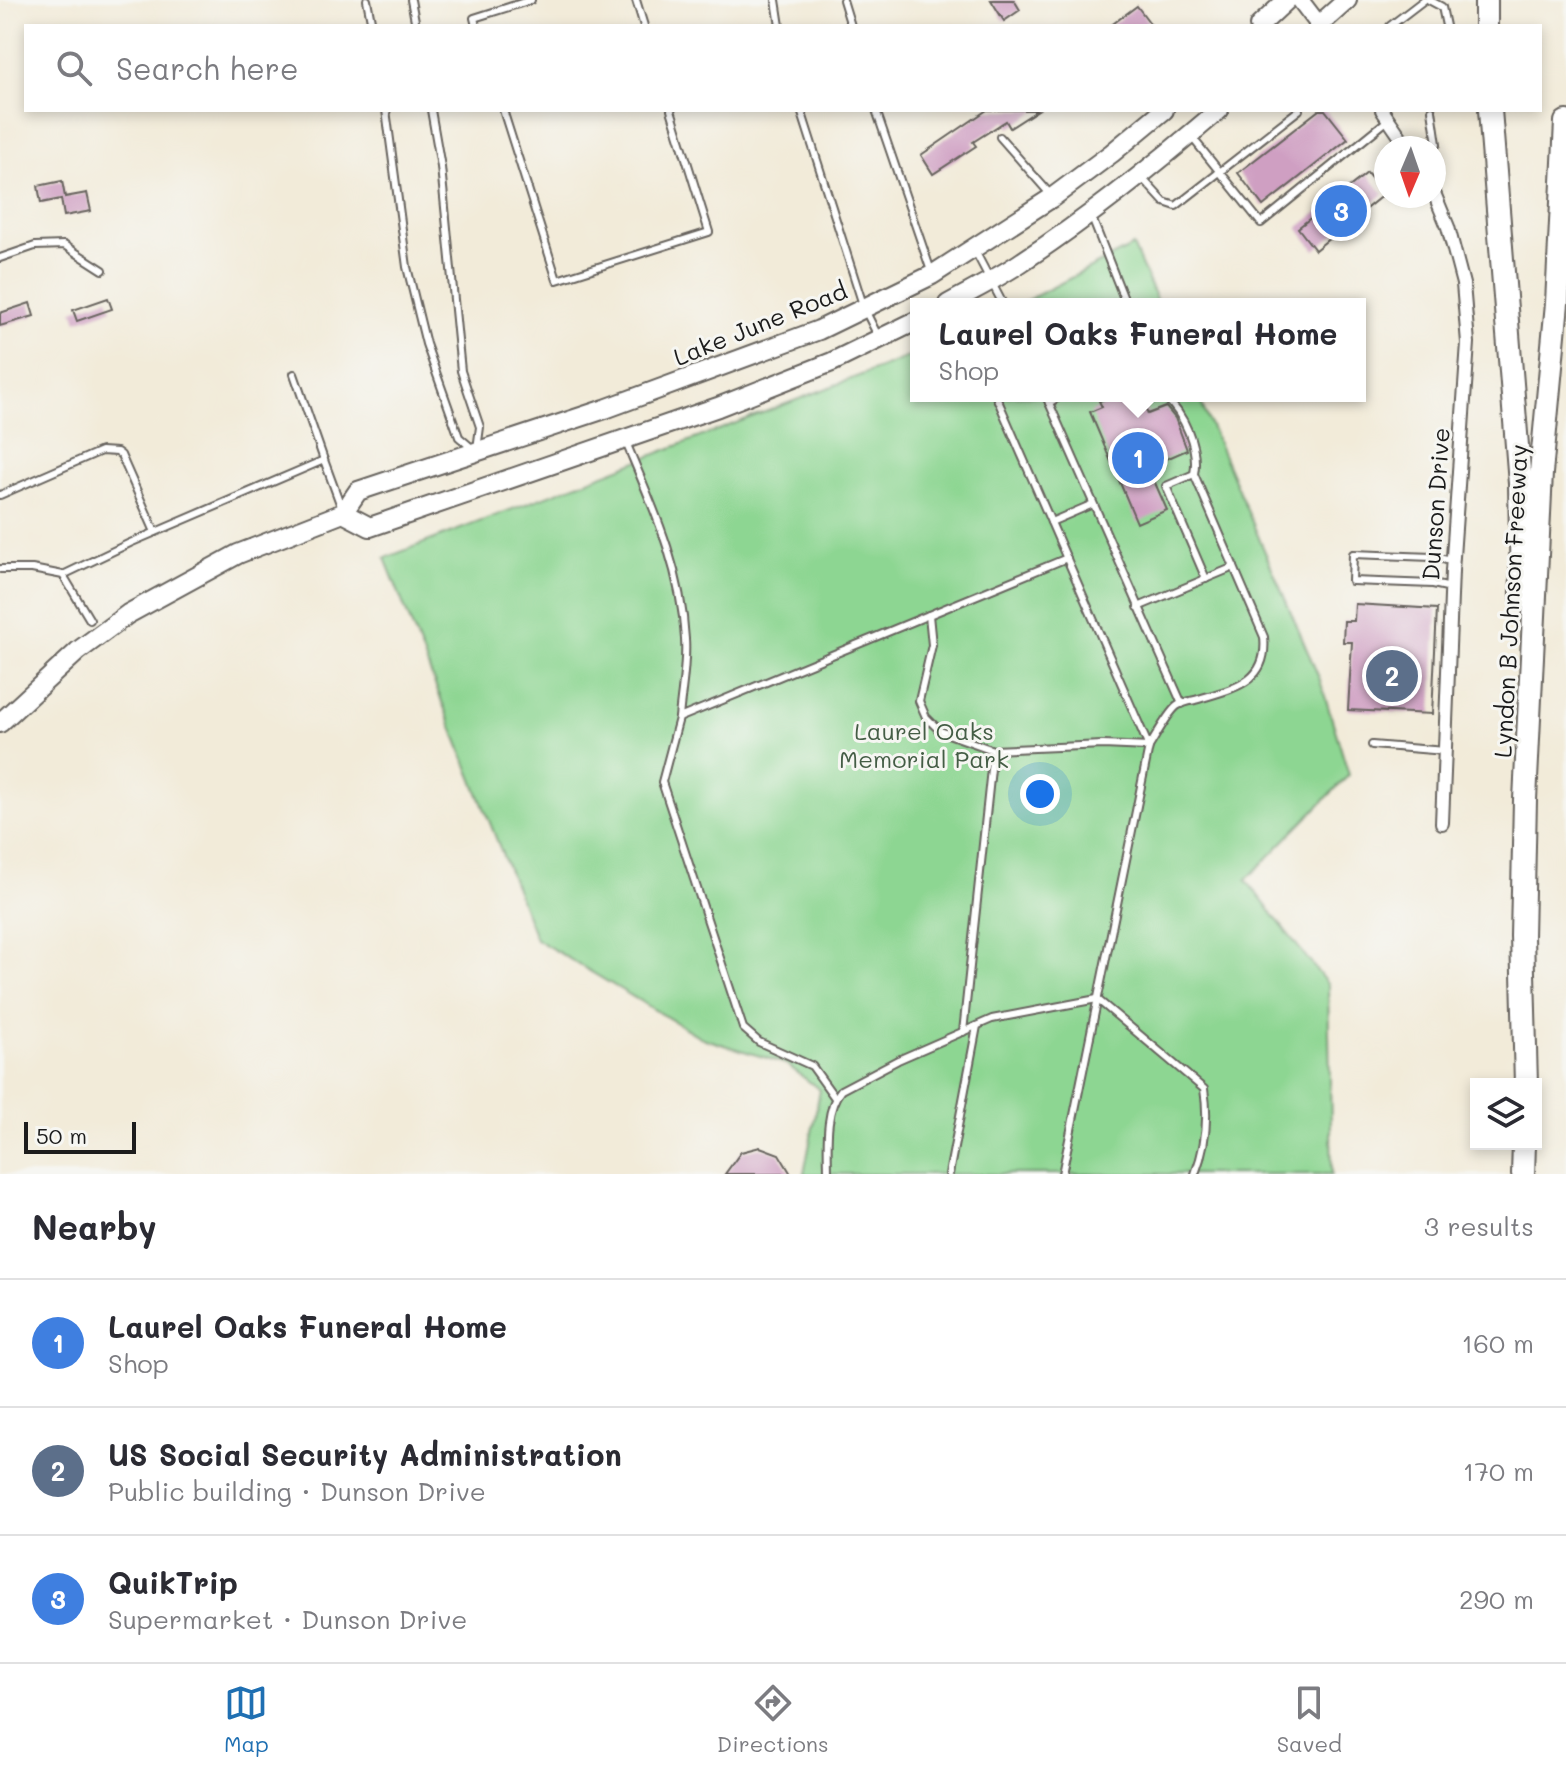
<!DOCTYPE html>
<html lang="en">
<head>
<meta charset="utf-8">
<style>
	:root { --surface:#fff; --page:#f2f2f3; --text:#2b2b33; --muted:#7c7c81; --line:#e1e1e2; --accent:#1f6fb2 }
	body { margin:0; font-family:Mali,sans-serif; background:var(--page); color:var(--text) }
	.controls { position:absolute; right:24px; bottom:24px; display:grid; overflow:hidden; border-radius:0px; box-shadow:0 4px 12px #0003 }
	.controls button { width:72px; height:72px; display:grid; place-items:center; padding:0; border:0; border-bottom:2px solid var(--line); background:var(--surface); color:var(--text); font:40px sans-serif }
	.compass { position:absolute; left:1374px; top:136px; width:72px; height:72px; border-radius:50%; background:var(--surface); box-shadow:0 4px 12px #0003; rotate:182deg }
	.scale { position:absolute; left:24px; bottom:20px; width:112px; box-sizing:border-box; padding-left:8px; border:4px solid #1c1c1c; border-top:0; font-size:22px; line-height:28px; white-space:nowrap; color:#1c1c1c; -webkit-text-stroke:6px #f6f6f2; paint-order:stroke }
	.you { position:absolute; left:1040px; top:794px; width:28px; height:28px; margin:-20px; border:6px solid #fff; border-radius:50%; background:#1a73e8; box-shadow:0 0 0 12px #1a73e833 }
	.badge { display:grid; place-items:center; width:52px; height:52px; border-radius:50%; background:var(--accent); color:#fff; font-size:26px; font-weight:700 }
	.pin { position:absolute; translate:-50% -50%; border:4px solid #fff; box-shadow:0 2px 8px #0006 }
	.popup { position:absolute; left:910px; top:298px; width:456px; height:104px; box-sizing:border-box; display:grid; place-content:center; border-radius:0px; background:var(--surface); filter:drop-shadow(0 2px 6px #0005); font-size:26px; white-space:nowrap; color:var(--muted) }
	.popup b { font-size:30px; color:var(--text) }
	.popup::after { content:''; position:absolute; left:50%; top:100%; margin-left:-16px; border:16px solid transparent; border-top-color:var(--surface) }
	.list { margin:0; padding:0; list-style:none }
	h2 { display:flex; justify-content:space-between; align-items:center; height:104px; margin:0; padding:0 32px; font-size:34px }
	h2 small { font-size:26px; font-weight:400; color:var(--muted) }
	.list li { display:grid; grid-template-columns:52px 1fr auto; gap:24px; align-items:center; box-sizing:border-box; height:128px; padding:0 32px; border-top:2px solid var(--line) }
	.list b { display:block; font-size:30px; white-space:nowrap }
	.list p { margin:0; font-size:26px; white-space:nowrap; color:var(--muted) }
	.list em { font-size:26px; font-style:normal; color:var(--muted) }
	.icon { flex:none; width:44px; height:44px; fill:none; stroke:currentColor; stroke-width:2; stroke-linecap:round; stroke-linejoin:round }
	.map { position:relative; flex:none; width:1566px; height:1174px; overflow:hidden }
	.search { position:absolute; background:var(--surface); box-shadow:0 4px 12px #0003; left:24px; right:24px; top:24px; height:88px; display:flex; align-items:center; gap:20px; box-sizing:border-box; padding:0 28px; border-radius:0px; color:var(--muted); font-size:30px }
	.sheet { height:488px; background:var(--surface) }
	nav { display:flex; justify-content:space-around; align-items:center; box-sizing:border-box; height:112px; border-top:2px solid var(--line); background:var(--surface); font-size:22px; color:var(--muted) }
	nav a { display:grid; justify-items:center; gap:4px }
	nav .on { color:var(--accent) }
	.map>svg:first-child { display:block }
</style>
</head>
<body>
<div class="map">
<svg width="1566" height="1174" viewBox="0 0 1566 1174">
	<rect width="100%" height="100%" fill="#f6f6f2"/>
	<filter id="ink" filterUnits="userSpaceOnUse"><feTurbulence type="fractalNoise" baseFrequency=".0125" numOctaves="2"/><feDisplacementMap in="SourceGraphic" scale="16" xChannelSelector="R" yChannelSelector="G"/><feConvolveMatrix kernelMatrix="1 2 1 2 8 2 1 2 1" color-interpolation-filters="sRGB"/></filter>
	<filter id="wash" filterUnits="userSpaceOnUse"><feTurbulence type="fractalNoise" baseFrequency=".006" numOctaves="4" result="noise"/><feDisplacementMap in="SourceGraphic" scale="32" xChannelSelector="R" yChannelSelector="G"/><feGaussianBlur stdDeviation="1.8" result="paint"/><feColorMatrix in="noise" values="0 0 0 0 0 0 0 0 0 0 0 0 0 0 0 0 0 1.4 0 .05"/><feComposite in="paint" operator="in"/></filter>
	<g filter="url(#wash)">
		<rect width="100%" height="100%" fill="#f2ebd9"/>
		<g fill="#8dd692" stroke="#547957" stroke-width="2">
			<polygon points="1133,246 1158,304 1020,304"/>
			<polygon points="916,354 916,396 1198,396 1320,680 1349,775 1246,880 1328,985 1332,1174 804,1174 820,1090 786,1064 702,1038 536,939 385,558"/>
		</g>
		<g id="blocks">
			<g fill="#cf9fc2">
				<polygon points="991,0 1014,0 1020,10 1004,21"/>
				<polygon points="1137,6 1152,26 1110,26"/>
				<polygon points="987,110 1038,110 1010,128 1006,121 973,142 976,146 933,174 921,155"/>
				<polygon points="1319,110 1325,110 1348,139 1263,206 1238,173"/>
				<polygon points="1367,173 1384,194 1315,250 1298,228"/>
				<polygon points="62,181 65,197 87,193 91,211 64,216 61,199 41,203 38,186"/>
				<polygon points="108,298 112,309 77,321 73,310"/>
				<polygon points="30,303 34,316 0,326 0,313"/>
				<polygon points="1112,396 1141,396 1148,414 1166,407 1175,418 1187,450 1148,467 1167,510 1137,523 1090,412 1102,407 1099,401"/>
				<polygon points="1355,604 1437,609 1432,714 1348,710 1352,642 1343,642 1344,621 1354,621"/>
				<polygon points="760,1147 779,1154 791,1174 725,1174 741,1152"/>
			</g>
		</g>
	</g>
	<g filter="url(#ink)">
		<use href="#blocks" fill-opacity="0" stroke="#67645e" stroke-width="2"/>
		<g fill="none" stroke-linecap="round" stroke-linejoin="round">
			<g stroke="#67645e" stroke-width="10">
				<g id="service">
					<polyline points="367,0 372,26"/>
					<polyline points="411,0 416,26"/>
					<polyline points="636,0 644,26"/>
					<polyline points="776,0 780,26"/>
					<polyline points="843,0 851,26"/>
					<polyline points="1429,0 1442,7 1446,26"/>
					<polyline points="476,26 474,18 531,0"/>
					<polyline points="1390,26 1424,0"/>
					<polyline points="386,110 407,267 426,344 459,437 474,450"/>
					<polyline points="431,110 441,167 461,371 480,427 477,449"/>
					<polyline points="503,110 557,280 709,232 671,110"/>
					<polyline points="801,110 864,308 878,336"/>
					<polyline points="876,110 931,271"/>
					<polyline points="1191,136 1261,223 1388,120"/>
					<polyline points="1000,137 1050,194"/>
					<polyline points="1430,148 1437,144 1432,110"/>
					<polyline points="1143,179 1164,202 1176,206 1299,110"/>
					<polyline points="1092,218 1126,304"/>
					<polyline points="975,251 1003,304"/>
					<polyline points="0,258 35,246 64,245 103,270"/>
					<polyline points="1046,396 1182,704"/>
					<polyline points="1049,403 1060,396"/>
					<path d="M625,440C653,507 681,566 685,639C687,665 681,692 679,718L1067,558"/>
					<polyline points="324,460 342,509"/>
					<polyline points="1194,474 1166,486 1206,579"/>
					<polyline points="0,495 101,451 117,452 121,455 155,532"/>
					<polyline points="1051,522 1093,504"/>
					<polyline points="0,569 32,569 63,575"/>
					<polyline points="1451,588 1433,584 1352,581 1353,554 1432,557 1453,561"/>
					<polyline points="1138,607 1234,567"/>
					<polyline points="929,615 932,645 919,701 926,717 940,731 993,750 963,1032"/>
					<polyline points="90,620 63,575 130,543 324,460 294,374"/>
					<polyline points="679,718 662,782 743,1028 759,1042 812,1066 835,1098"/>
					<polyline points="1372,745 1445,751"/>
					<polyline points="993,750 1103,745 1149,747 996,396"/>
					<path d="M1097,999L1204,1089C1209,1119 1206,1145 1195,1174"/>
					<path d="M828,1174C828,1149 824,1110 841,1090L898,1060L992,1019L1097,999"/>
					<polyline points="949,1174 977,1026"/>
					<path d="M1062,1174L1149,747C1156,736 1168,713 1177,706C1181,703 1190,701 1195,700C1231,689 1269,684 1264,637L1194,474C1199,447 1184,414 1164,396"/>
				</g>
			</g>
			<g stroke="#67645e" stroke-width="16">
				<g id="minor">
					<polyline points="1382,110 1408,148"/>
					<polyline points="1434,193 1448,227 1463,284 1468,343 1452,571 1442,823"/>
				</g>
			</g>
			<g stroke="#67645e" stroke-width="20">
				<polyline id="tertiary" points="1300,0 1319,25"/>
			</g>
			<g stroke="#67645e" stroke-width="22">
				<g id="secondary">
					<polyline points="1259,26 1287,0"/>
					<polyline points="1318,26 1347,0"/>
					<path d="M948,304C973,290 1000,277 1023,261C1093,215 1156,164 1219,110"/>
					<polyline points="343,513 370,527 718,407 832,362 916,321"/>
					<polyline points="0,723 78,651 128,614 238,554 343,513 358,491 605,409 819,330 932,275 1053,197 1112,153 1164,110"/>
				</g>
			</g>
			<g stroke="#67645e" stroke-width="26">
				<g id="motorway">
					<polyline points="1486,26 1486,0"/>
					<polyline points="1490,110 1520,483 1522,596"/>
					<polyline points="1526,1084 1522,936 1525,800 1541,473 1557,303 1566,122"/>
					<polyline points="1523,1174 1524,1144"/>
				</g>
			</g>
			<use href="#service" stroke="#fff" stroke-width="6"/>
			<use href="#minor" stroke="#fff" stroke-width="12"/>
			<use href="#tertiary" stroke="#fff" stroke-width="16"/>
			<use href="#secondary" stroke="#fff" stroke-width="18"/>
			<use href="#motorway" stroke="#fff" stroke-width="22"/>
		</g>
	</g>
	<g text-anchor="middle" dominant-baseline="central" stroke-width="6" stroke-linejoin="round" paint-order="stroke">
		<g font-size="24" fill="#1c1c1c" stroke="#f6f6f2">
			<text transform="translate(760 323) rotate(-22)">Lake June Road</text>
			<text transform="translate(1435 504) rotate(-86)">Dunson Drive</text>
			<text transform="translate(1510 601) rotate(-87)">Lyndon B Johnson Freeway</text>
		</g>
		<g font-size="24" fill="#445d45" stroke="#f6f6f2">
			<text x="924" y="730">Laurel Oaks<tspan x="924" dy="28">Memorial Park</tspan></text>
		</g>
	</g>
</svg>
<div class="controls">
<button><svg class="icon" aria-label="layers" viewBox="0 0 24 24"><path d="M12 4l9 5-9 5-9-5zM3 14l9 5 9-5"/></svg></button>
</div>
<svg class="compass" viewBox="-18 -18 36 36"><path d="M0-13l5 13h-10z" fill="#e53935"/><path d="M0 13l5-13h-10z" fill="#7c7c81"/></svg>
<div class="scale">50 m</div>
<div class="you"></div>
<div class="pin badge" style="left:1138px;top:458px;background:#3f7fe0">1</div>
<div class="popup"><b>Laurel Oaks Funeral Home</b>Shop</div>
<div class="pin badge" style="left:1392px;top:676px;background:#5c6f8a">2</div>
<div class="pin badge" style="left:1341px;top:211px;background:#3f7fe0">3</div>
<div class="search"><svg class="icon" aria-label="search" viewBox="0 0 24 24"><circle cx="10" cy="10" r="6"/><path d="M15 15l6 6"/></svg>Search here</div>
</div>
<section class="sheet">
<h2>Nearby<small>3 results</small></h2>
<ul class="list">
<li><span class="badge" style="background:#3f7fe0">1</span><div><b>Laurel Oaks Funeral Home</b><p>Shop</p></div><em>160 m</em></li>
<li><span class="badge" style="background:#5c6f8a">2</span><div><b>US Social Security Administration</b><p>Public building · Dunson Drive</p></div><em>170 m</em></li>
<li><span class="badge" style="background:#3f7fe0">3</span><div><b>QuikTrip</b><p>Supermarket · Dunson Drive</p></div><em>290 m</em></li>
</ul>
</section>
<nav>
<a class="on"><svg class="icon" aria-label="map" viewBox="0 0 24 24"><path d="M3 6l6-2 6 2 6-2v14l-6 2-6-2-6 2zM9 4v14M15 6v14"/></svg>Map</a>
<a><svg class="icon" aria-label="directions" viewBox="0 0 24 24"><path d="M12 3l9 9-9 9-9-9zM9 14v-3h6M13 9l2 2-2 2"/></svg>Directions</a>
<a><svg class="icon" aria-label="saved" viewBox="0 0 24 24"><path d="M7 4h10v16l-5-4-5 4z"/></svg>Saved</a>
</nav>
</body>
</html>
